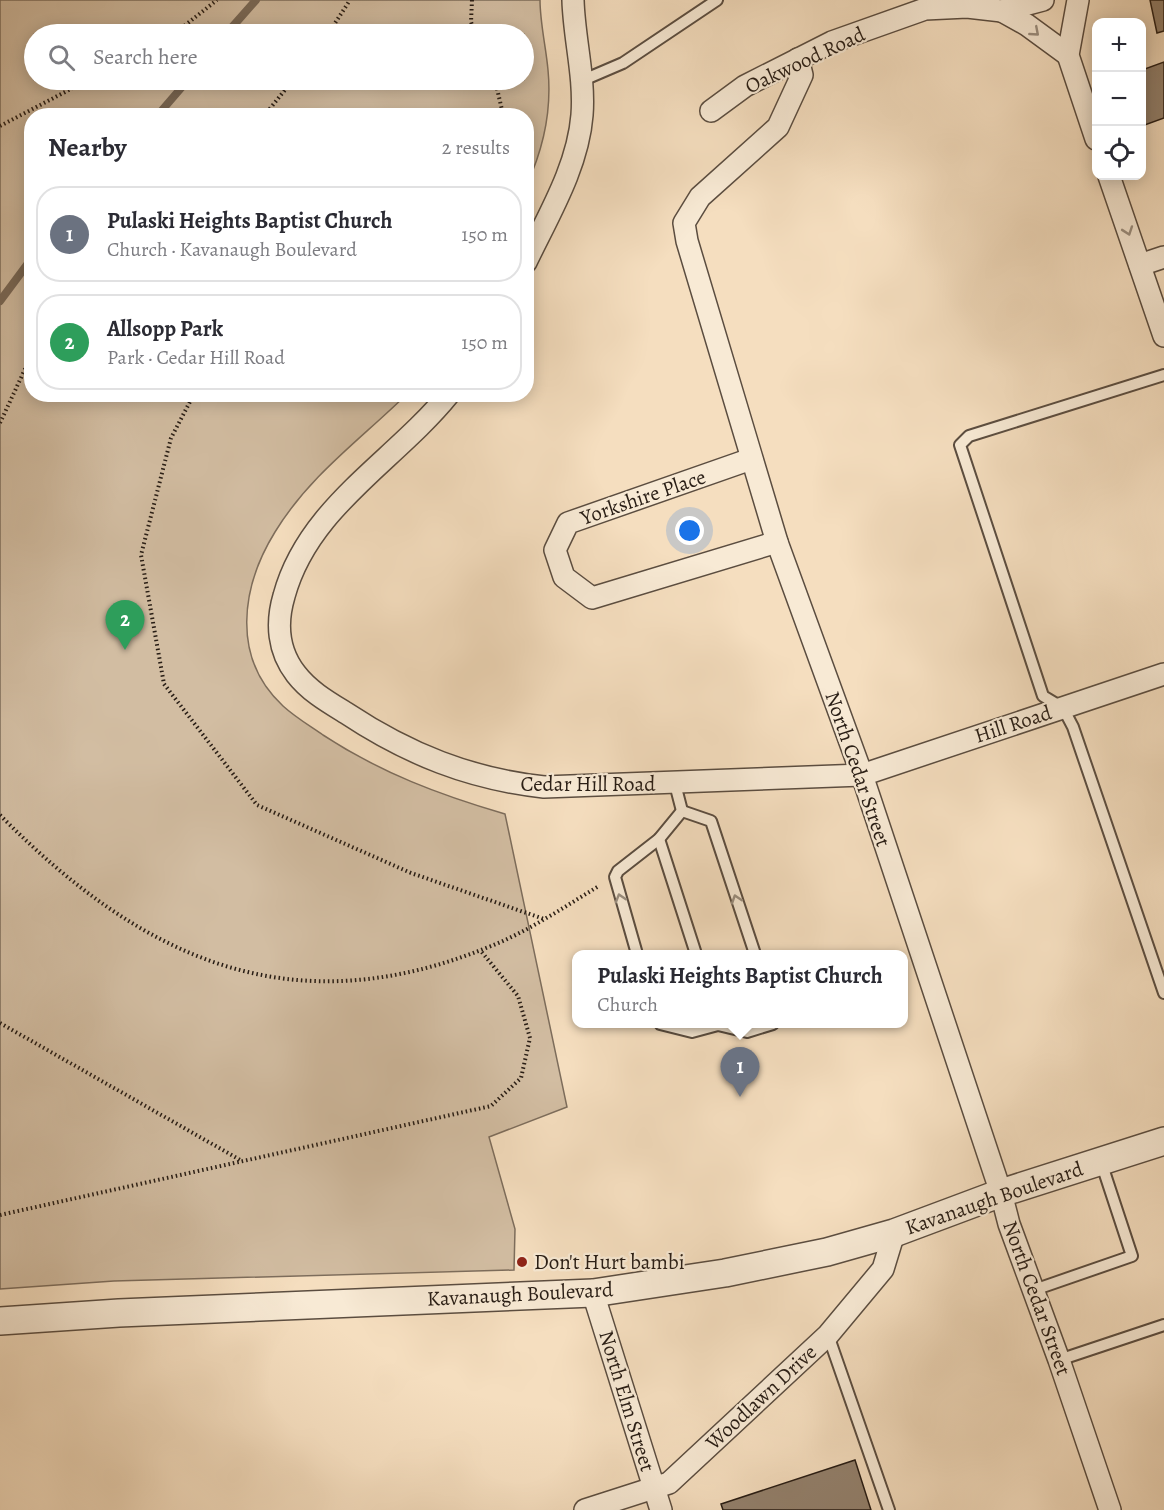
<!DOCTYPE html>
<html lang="en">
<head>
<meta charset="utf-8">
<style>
	:root { --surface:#fff; --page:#f7f7f7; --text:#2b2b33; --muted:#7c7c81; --line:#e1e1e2; --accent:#b45309 }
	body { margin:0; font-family:Alegreya,serif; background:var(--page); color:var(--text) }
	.controls { position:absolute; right:18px; top:18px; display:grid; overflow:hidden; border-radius:12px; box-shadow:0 3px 15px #0003 }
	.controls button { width:54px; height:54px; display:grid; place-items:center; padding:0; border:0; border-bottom:2px solid var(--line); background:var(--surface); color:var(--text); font:30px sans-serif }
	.you { position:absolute; left:690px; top:531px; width:21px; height:21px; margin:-15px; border:4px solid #fff; border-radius:50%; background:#1a73e8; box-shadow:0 0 0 9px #1a73e833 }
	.badge { display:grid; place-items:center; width:39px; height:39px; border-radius:50%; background:var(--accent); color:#fff; font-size:20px; font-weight:700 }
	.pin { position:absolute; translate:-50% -50px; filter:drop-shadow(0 2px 3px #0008) }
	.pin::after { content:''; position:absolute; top:32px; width:21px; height:18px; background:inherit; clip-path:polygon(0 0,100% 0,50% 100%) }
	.popup { position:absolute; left:572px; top:950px; width:336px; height:78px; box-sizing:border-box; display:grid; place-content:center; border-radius:12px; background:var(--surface); filter:drop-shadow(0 2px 4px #0005); font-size:20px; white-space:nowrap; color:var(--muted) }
	.popup b { font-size:22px; color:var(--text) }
	.popup::after { content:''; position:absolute; left:50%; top:100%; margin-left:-12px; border:12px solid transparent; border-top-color:var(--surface) }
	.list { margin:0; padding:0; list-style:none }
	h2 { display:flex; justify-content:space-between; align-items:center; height:78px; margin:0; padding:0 24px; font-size:26px }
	h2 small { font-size:20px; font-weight:400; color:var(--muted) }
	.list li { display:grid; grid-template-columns:39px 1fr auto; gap:18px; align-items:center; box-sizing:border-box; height:96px; margin:0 12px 12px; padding:0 12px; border:2px solid var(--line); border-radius:24px }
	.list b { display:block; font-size:22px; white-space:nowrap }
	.list p { margin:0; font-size:20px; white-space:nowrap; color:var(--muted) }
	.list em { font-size:20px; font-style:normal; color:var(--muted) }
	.icon { flex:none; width:33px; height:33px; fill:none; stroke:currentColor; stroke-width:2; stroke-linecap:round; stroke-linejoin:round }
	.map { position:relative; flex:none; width:1164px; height:1510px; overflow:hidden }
	.search { position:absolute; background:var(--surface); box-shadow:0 3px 15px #0003; left:24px; top:24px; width:510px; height:66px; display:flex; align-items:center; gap:15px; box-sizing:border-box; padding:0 21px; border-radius:33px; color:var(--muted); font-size:22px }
	.panel { position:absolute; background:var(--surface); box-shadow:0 3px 15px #0003; left:24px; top:108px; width:510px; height:294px; border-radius:24px }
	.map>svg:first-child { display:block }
</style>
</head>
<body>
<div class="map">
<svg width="1164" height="1510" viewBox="0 0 1164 1510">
	<rect width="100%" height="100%" fill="#f5debf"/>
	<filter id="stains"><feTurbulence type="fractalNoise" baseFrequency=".00333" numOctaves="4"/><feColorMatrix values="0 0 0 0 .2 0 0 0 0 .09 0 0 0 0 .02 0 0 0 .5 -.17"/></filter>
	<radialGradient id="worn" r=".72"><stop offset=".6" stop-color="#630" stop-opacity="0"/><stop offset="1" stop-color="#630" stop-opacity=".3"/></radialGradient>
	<path fill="#d2bda2" stroke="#7d6d5c" stroke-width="1.5" fill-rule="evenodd" d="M0,0H540C540,23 546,47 548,70C552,111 544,147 527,184L526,116H32V394L406,395C361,439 309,476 275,532C241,587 231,658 283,706C295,717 310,726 323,735C381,773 440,795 505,814L567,1107L489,1137L515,1229L514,1270L114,1281L0,1289ZM34,34H524V80H34Z"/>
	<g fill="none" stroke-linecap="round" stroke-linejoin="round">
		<g stroke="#796958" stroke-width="8">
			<polyline points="226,34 256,0"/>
			<polyline points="157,116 188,80"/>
			<polyline points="0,301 32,258"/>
		</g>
	</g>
	<g fill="#93816d" stroke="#281d15" stroke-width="1.5">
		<polygon points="1150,0 1164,0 1164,31 1157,33"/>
		<polygon points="1164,62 1164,118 1142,126 1142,70"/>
		<polygon points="855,1460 871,1510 723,1510 721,1504"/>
	</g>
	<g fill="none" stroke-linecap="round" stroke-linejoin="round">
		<g stroke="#5b4d40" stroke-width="14">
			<g id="service">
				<polyline points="581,81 623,63 717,0"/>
				<polyline points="1164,375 969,436 960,445 1043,696 1063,708 1073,727 1164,993"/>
				<polyline points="675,784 682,811"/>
				<polyline points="682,811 711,821 755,954"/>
				<polyline points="659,839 696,954"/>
				<polyline points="637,954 615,877 618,871 659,839 682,811"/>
				<polyline points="660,1024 692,1032 718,1025 747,1032 773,1024"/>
				<polyline points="1034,1290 1132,1256 1101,1162"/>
				<polyline points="828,1335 889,1510"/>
				<polyline points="1059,1360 1164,1325"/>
			</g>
		</g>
		<g stroke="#5b4d40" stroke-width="24">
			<g id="minor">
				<polyline points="1078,0 1068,55 1096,139"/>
				<polyline points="1002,11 1027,25 1068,55"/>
				<polyline points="798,59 802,75 778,127 700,197 684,223 687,241 777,542 862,775 1001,1193 1009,1224 1059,1360 1110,1510"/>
				<polyline points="711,111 745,86 832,42 925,9 967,7 1002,11 1043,0"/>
				<polyline points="1109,176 1164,336"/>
				<path d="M526,262C548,216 578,167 582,115C585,77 574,38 573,0"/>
				<polyline points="1140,265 1164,257"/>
				<path d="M449,394C394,462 308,507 284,596C276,623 278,651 296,674C309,691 328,702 346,713C408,754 470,779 544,787L862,775L1164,674"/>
				<polyline points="751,459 568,523 555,550 564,577 592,598 777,542"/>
				<polyline points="593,1293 661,1510"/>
				<polyline points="585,1510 669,1483 828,1335 883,1269 894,1233"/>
			</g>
		</g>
		<g stroke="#5b4d40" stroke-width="30">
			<polyline id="tertiary" points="0,1321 119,1313 593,1293 725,1273 827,1252 894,1233 1001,1193 1164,1141"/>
		</g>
		<g stroke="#281d15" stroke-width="4" stroke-dasharray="1.5 3" stroke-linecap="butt">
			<polyline points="472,0 471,22 475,34"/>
			<polyline points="174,34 217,0"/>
			<polyline points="328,34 350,0"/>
			<polyline points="495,80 502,110 500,116"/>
			<polyline points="264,116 293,80"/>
			<polyline points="0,126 88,80"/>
			<polyline points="194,394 171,438 141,555 164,684 257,805 411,873 544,919"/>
			<polyline points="0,423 32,354"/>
			<path d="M0,815C143,960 292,1028 491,946C529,931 564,907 599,886"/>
			<polyline points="0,1023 242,1161"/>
			<polyline points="0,1215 491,1106 521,1078 530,1038 518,996 480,950"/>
		</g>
		<use href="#service" stroke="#f8ead5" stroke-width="10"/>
		<use href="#minor" stroke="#f8ead5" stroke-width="21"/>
		<use href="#tertiary" stroke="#f8ead5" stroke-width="27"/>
	</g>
	<defs><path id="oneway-chevron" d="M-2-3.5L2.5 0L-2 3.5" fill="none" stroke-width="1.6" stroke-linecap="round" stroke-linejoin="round" transform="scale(1.5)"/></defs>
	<g stroke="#9a8e7f">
		<use href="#oneway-chevron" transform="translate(1035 32) rotate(41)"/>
		<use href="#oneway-chevron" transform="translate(1128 231) rotate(71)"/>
		<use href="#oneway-chevron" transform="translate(620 898) rotate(-107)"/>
		<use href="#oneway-chevron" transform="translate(736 899) rotate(-108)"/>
	</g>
	<circle fill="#8f2418" stroke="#f8ead5" stroke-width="2" cx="522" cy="1262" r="6"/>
	<g text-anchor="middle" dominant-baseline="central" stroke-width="4.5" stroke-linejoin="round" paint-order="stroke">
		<g font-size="21" fill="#281d15" stroke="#f8ead5">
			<text transform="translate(805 60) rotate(-25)">Oakwood Road</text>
			<text transform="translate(643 497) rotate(-19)">Yorkshire Place</text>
			<text transform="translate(1013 724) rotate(-18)">Hill Road</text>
			<text transform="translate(858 769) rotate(71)">North Cedar Street</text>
			<text x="588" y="784">Cedar Hill Road</text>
			<text transform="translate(994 1198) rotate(-19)">Kavanaugh Boulevard</text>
			<text transform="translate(520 1294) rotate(-3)">Kavanaugh Boulevard</text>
			<text transform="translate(1037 1298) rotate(70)">North Cedar Street</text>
			<text transform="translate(761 1397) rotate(-43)">Woodlawn Drive</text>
			<text transform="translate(627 1401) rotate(73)">North Elm Street</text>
		</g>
		<g font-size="21" fill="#281d15" stroke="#f8ead5" text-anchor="start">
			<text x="534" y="1262">Don't Hurt bambi</text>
		</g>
	</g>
	<rect width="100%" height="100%" filter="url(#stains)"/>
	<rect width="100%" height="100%" fill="url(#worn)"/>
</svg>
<div class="controls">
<button>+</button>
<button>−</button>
<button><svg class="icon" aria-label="locate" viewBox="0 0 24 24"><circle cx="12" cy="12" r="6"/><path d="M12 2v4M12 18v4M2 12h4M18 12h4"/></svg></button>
</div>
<div class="you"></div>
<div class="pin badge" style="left:740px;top:1097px;background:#6b7280">1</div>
<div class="popup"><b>Pulaski Heights Baptist Church</b>Church</div>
<div class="pin badge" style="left:125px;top:650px;background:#2e9e5b">2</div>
<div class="search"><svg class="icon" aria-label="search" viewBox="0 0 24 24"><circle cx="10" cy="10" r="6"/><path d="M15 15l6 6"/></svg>Search here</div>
<section class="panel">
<h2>Nearby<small>2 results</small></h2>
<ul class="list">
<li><span class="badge" style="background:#6b7280">1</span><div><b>Pulaski Heights Baptist Church</b><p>Church · Kavanaugh Boulevard</p></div><em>150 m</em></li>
<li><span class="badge" style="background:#2e9e5b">2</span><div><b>Allsopp Park</b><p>Park · Cedar Hill Road</p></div><em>150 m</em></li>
</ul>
</section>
</div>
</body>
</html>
